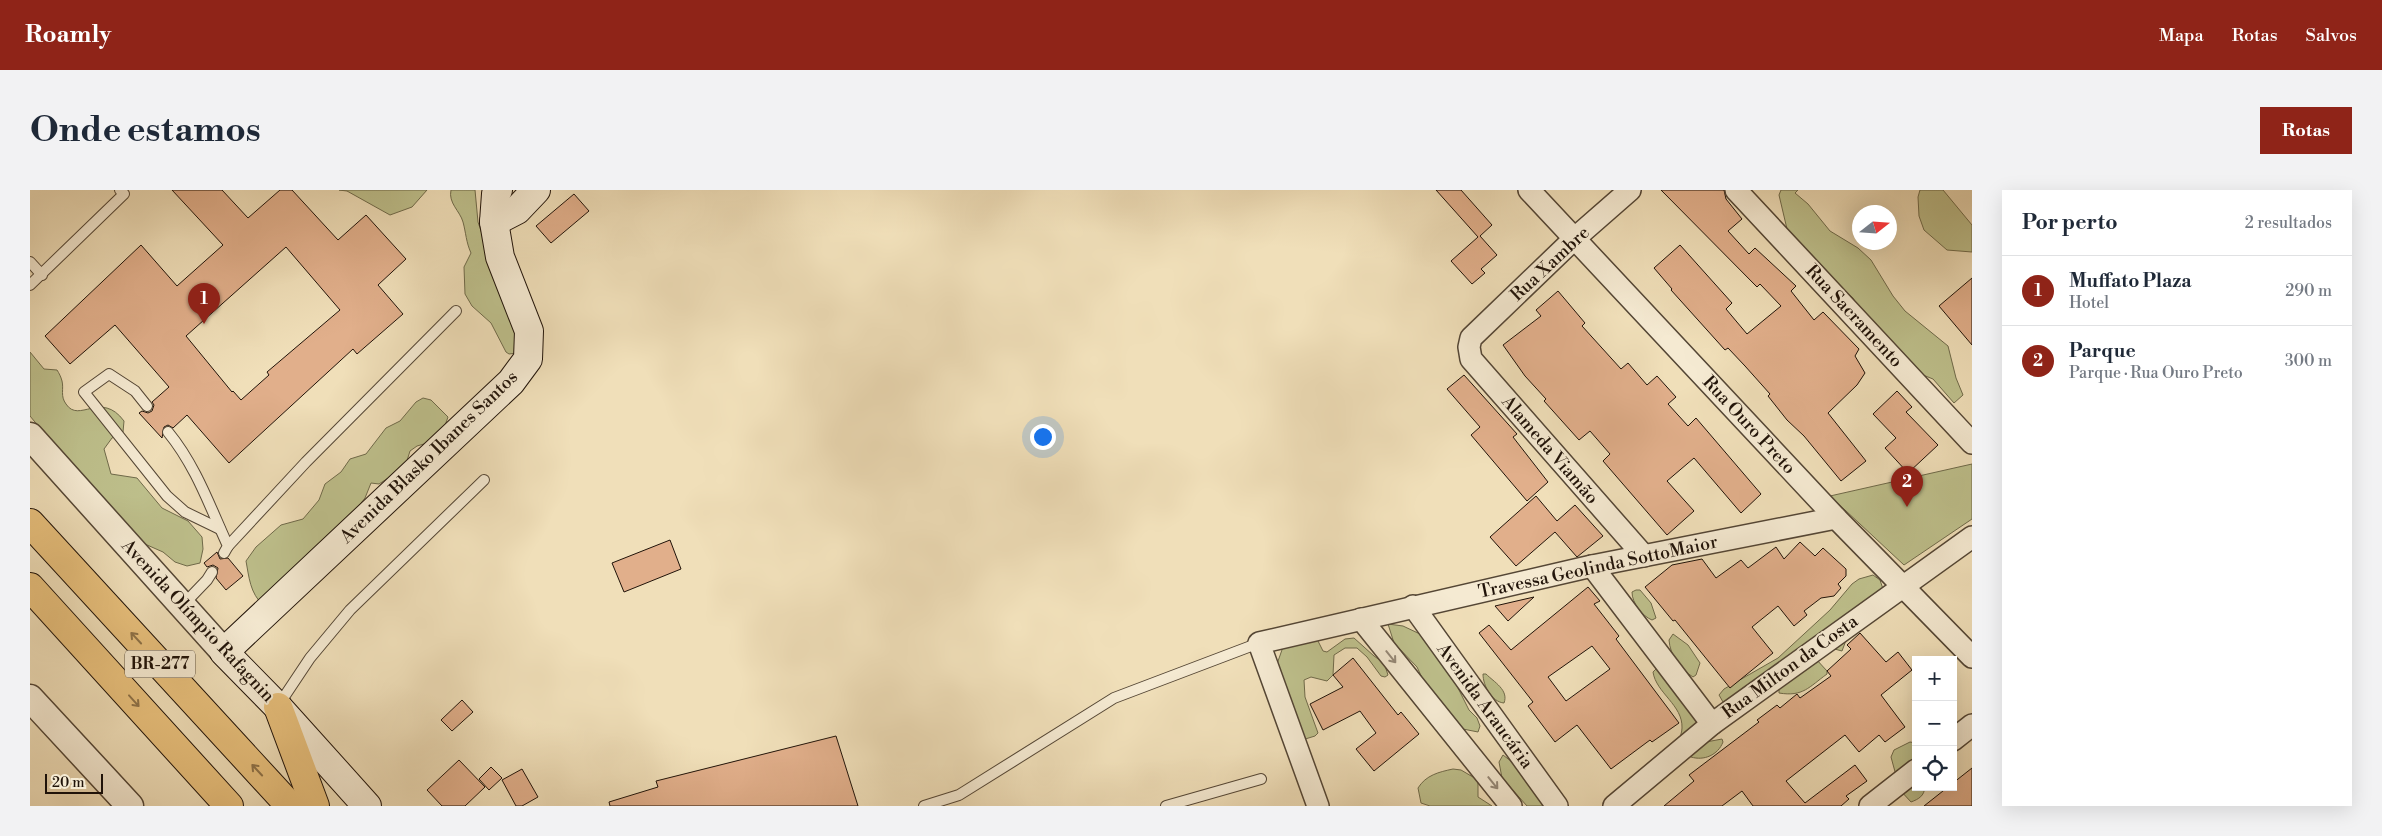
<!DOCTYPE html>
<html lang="pt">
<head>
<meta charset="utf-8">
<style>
	:root { --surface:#fff; --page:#f2f2f3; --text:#1f2937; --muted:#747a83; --line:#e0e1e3; --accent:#8f2418 }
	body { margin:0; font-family:"Libre Bodoni",serif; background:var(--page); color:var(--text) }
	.controls { position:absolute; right:15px; bottom:15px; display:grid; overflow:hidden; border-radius:0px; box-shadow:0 5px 20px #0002 }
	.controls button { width:45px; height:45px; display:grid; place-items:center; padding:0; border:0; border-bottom:1px solid var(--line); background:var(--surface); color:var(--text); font:25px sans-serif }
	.compass { position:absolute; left:1822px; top:15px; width:45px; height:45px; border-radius:50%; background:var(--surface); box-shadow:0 5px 20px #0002; rotate:73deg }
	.scale { position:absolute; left:15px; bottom:12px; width:58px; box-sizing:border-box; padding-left:5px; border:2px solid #201309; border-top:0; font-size:14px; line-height:18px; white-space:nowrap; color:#201309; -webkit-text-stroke:4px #f5ead2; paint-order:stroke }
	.you { position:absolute; left:1012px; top:246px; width:18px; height:18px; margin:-12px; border:4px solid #fff; border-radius:50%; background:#1a73e8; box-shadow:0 0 0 8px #1a73e833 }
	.badge { display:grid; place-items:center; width:32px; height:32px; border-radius:50%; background:var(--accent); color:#fff; font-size:16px; font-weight:700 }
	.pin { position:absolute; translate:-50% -41px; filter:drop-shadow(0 1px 2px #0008) }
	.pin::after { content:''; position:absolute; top:26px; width:18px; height:15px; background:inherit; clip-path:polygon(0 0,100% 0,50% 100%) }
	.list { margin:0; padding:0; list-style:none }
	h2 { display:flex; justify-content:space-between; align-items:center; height:65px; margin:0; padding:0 20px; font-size:21px }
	h2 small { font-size:16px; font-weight:400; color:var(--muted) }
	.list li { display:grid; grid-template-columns:32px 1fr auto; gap:15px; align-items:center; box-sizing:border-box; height:70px; padding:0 20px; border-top:1px solid var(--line) }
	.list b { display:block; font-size:19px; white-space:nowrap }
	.list p { margin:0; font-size:16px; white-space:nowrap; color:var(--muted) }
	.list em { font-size:16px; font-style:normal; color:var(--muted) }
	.icon { flex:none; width:28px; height:28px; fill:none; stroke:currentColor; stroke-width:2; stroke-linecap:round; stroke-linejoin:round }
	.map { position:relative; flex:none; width:1942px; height:616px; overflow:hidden; border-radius:0px }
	header { display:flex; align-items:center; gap:30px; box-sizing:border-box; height:70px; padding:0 25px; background:var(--accent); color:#fff }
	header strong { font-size:24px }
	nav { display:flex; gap:28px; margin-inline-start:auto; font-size:18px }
	.intro { display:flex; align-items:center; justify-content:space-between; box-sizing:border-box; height:120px; padding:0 30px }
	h1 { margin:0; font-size:35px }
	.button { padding:12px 22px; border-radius:0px; background:var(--accent); color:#fff; font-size:18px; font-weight:700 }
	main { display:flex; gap:30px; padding:0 30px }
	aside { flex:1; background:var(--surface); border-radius:0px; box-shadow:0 5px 20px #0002 }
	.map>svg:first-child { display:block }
</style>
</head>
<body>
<header>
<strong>Roamly</strong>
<nav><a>Mapa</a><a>Rotas</a><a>Salvos</a></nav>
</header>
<div class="intro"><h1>Onde estamos</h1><a class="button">Rotas</a></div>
<main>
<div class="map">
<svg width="1942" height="616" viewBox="0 0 1942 616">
	<rect width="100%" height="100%" fill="#f0dfb9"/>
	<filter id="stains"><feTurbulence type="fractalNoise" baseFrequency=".004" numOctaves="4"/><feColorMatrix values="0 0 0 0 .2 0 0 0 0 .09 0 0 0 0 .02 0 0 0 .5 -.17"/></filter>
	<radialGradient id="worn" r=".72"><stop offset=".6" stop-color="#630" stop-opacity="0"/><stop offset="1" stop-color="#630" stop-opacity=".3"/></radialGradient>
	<g fill="#bec08c" stroke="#6f6a4a">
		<polygon points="309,0 397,0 382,17 360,25 317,1"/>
		<path d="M421,0H445L448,32L460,68L484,131L487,163L479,164L476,162L461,133L442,116L435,104L434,77L441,63C436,52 436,43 433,32C430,21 418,13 421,0Z"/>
		<polygon points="1751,0 1768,0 1765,3 1778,14 1800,41 1828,58 1841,70 1863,106 1875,121 1918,156 1926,188 1933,205 1924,213 1903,189 1888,183 1831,123 1823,108 1800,88 1757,39 1749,5"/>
		<polygon points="1890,0 1913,0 1942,35 1942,62 1917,60 1894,40 1889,26 1888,7"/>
		<path d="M0,162L14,179L27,180C29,183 31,187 32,191C34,199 30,206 36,214C49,234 71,200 94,231L93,242L82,248L74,259L81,284L107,288L132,318L158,331L172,347L173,359L170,373L157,376L145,372L133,362L108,351L14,243L0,226Z"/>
		<path d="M393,208L401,210L418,227L413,241L401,252L387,256L380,261L375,277L349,294L341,293L335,308L316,332L291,351L266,389L233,415C220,403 219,387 216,371L226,357L251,335L273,329L289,310L295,294L311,282L320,269L336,264L356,238L370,231L386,212Z"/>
		<polygon points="1942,274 1942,329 1874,375 1800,306"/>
		<path d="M1843,385L1850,390L1853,399L1813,444L1815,453L1812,461L1797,457L1786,469L1797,481V484C1779,497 1773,507 1749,503V495L1701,511L1693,512L1689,505L1694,499L1748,468L1800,420L1822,394L1829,389Z"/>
		<path d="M1606,400H1610L1621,413L1626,428L1622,430C1612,426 1602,413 1602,402Z"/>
		<polygon points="1358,434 1373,436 1390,444 1426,494 1439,520 1447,528 1450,536 1448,542 1433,539 1402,509 1387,477 1364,453"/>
		<path d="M1643,444L1658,455L1670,473L1666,485L1663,487C1650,479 1640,465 1639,450Z"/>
		<polygon points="1324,448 1344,466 1354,473 1358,485 1355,487 1351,486 1337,467 1327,458 1315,458 1304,465 1303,485 1297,491 1281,487 1274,490 1275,507 1288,543 1285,546 1272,550 1247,474 1253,457 1287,449 1293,461 1297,462 1315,449"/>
		<path d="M1626,479C1654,491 1664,523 1672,550L1676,552L1692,549L1693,552C1688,565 1674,571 1661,567L1650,550C1650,546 1652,542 1652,538C1653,515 1626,503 1623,482Z"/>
		<path d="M1453,484H1456C1464,492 1479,500 1474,513C1462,512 1453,496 1453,484Z"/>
		<path d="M1880,552L1886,553V597H1895C1894,606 1889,609 1881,612L1870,600L1861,567L1864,560Z"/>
		<polygon points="1473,565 1486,575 1516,616 1497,616 1472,588 1469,572"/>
		<path d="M1423,579L1431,580L1448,590V607L1462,616H1400L1391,613L1388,598C1396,585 1409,582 1423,579Z"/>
	</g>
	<g fill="#e1af8b" stroke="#201309" fill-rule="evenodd">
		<path d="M142,0H192L218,28L250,0H262L308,50L336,25L376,69L348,95L373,124L327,164L323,159L199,273L157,225L143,238L138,235L134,237L132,248L109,223L112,221L118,223L122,221L124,215L122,212L139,197L85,135L40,174L15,146L111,55L147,96L193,55ZM256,57L310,120L237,182L239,185L211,210L203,201L202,202L156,146Z"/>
		<polygon points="1406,0 1431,0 1462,35 1450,46 1467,65 1451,79 1455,83 1442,94 1421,71 1448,47"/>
		<polygon points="1631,0 1694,0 1696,9 1712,29 1698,41 1719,64 1725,58 1766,96 1761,101 1784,130 1793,122 1829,159 1825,166 1835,183 1827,195 1798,223 1836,271 1811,291 1774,246 1757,230 1738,206 1740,204 1715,176 1698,158 1695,160 1641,100 1642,99 1624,78 1650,55 1702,113 1696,119 1717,144 1751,116 1730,94 1727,97"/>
		<polygon points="544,4 559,21 521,53 506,36"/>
		<polygon points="1942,88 1942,155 1909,116"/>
		<polygon points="1528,101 1555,133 1552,136 1591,179 1598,173 1617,195 1627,186 1646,207 1638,214 1658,236 1666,228 1731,304 1711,323 1664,268 1637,291 1664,321 1637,345 1573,271 1580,264 1560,241 1549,250 1514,211 1516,209 1495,186 1473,155 1511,126 1506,120"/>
		<polygon points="1434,185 1487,244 1483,247 1518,292 1497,311 1441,245 1450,237 1417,199"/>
		<polygon points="1867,201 1882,217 1876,222 1908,255 1878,283 1855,258 1866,248 1843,224"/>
		<polygon points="1506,306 1527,331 1545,315 1573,346 1547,367 1525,342 1486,376 1460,347"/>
		<polygon points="640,350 651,379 594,402 582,373"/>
		<polygon points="1770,352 1785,366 1793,358 1816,379 1816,386 1808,394 1811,398 1804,406 1791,408 1774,421 1777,425 1764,436 1748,416 1722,437 1743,463 1700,498 1645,430 1643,431 1615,397 1642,375 1672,369 1686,388 1711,370 1718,378 1746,357 1754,369"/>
		<polygon points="187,362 190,369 198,368 213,386 196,400 186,388 188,378 183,375 177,377 174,373"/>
		<path d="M1558,397L1570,411L1564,414L1589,446L1586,449L1649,533L1622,552L1620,550L1581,579L1547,535L1525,552L1498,516L1503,512L1449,443L1459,435L1481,460ZM1562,456L1580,479L1536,511L1518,487Z"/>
		<polygon points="1504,407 1478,431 1465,416"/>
		<polygon points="1830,443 1856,472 1868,462 1882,480 1851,505 1875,537 1855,552 1849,545 1829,562 1815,545 1756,591 1775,613 1825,575 1837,591 1816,606 1819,609 1811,616 1723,616 1712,601 1692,616 1634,616 1664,591 1659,585 1729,532 1727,530 1747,515 1750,518 1767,504 1770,508 1801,486 1797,481 1821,459 1817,455"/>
		<polygon points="1323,468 1368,525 1371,522 1389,544 1344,581 1326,559 1346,543 1330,521 1293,540 1280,514 1313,497 1303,485"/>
		<polygon points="432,510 443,522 422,541 411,530"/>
		<polygon points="806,546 828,616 580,616 579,612 628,597 626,591"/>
		<polygon points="429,570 455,597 435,616 412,616 397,600"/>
		<polygon points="461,577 472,588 459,600 449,589"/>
		<polygon points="1942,578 1942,616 1894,616 1918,597 1923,597 1923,593"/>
		<polygon points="492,579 508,607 492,616 486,616 472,590"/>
	</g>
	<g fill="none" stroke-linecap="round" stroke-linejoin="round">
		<g stroke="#544635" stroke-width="12">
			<g id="service">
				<polyline points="0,72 12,85"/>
				<polyline points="0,95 94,4 90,0"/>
				<polyline points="117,216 105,201 79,184 54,202 137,306 155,322 190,339"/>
				<path d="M138,242C166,276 180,317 198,356L194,363"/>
				<polyline points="198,356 276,272 426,121"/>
				<polyline points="153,415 177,390 182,382"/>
				<polyline points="248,516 280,468 320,420 454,290"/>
				<polyline points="894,616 929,605 1084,508 1229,453"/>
				<polyline points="1136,616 1231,589"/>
			</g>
		</g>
		<g stroke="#544635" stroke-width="24">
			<g id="minor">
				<polyline points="1499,0 1806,328 1942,467"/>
				<polyline points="1600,0 1544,49 1441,148 1439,157 1441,169 1614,366"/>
				<polyline points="1706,0 1942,253"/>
				<polyline points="1562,376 1682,534"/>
				<polyline points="1383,416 1527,616"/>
				<polyline points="1331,429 1481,616"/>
				<polyline points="1923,550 1942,535"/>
				<polyline points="1288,616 1229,453 1562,376 1806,328"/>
				<polyline points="1584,616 1682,534 1942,347"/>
				<polyline points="1840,616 1886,580"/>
			</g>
		</g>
		<g stroke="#544635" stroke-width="29">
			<g id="tertiary">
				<polyline points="0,246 194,462"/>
				<polyline points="0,508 100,616"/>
			</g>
		</g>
		<g stroke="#201309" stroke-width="30">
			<g id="secondary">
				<polyline points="464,32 487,20 506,0"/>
				<polyline points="337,616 248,517 194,462 481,192 498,169 499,141 470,67 464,32 466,4 468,0"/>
			</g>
		</g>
		<g stroke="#201309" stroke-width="30">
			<g id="motorway">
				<polyline points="0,333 260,616"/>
				<polyline points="0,397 199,616"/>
				<polyline points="248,517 285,616"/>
			</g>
		</g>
		<use href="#service" stroke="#f5ead2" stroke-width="10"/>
		<use href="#minor" stroke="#f5ead2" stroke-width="21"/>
		<use href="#tertiary" stroke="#f5ead2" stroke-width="26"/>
		<use href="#secondary" stroke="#f5ead2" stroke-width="28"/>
		<use href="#motorway" stroke="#e8c07c" stroke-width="28"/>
	</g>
	<defs><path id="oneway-shaft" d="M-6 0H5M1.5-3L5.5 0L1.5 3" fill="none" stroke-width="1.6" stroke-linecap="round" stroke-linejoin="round" transform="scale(1.25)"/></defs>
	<g stroke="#8e7248">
		<use href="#oneway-shaft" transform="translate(106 448) rotate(-133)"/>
		<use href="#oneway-shaft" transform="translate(104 511) rotate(48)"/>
		<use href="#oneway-shaft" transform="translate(227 580) rotate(-133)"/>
	</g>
	<g stroke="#958978">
		<use href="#oneway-shaft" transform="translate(1361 467) rotate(51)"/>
		<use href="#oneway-shaft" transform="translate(1463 593) rotate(51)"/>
	</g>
	<g text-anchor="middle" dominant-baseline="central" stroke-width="4" stroke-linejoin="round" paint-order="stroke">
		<rect fill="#f5ead2" stroke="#605445" stroke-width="1" x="95" y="460.5" width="70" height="27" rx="4"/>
		<g font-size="16" font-weight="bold" fill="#201309">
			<text x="130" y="474">BR-277</text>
		</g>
		<g font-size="18" fill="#201309" stroke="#f5ead2">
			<text transform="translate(1520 74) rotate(-43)">Rua Xambre</text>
			<text transform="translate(1824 126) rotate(47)">Rua Sacramento</text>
			<text transform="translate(1719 235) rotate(47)">Rua Ouro Preto</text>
			<text transform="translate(1520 260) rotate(49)">Alameda Viamão</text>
			<text transform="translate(399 267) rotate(-44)">Avenida Blasko Ibanes Santos</text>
			<text transform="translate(1568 377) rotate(-12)">Travessa Geolinda SottoMaior</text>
			<text transform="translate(168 431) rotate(47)">Avenida Olímpio Rafagnin</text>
			<text transform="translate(1760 477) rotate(-36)">Rua Milton da Costa</text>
			<text transform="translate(1455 516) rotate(54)">Avenida Araucária</text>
		</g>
	</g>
	<rect width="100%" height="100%" filter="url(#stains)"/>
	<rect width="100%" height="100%" fill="url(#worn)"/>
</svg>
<div class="controls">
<button>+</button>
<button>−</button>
<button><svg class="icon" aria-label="locate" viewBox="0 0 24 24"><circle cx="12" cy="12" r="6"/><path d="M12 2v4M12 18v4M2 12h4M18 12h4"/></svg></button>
</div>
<svg class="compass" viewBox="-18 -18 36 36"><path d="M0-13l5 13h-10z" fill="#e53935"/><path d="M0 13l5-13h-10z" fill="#747a83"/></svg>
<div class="scale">20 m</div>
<div class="you"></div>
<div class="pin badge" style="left:174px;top:134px">1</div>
<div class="pin badge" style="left:1877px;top:317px">2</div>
</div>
<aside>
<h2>Por perto<small>2 resultados</small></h2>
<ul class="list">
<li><span class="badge">1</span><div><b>Muffato Plaza</b><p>Hotel</p></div><em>290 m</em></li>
<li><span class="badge">2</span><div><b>Parque</b><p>Parque · Rua Ouro Preto</p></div><em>300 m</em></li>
</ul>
</aside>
</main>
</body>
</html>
